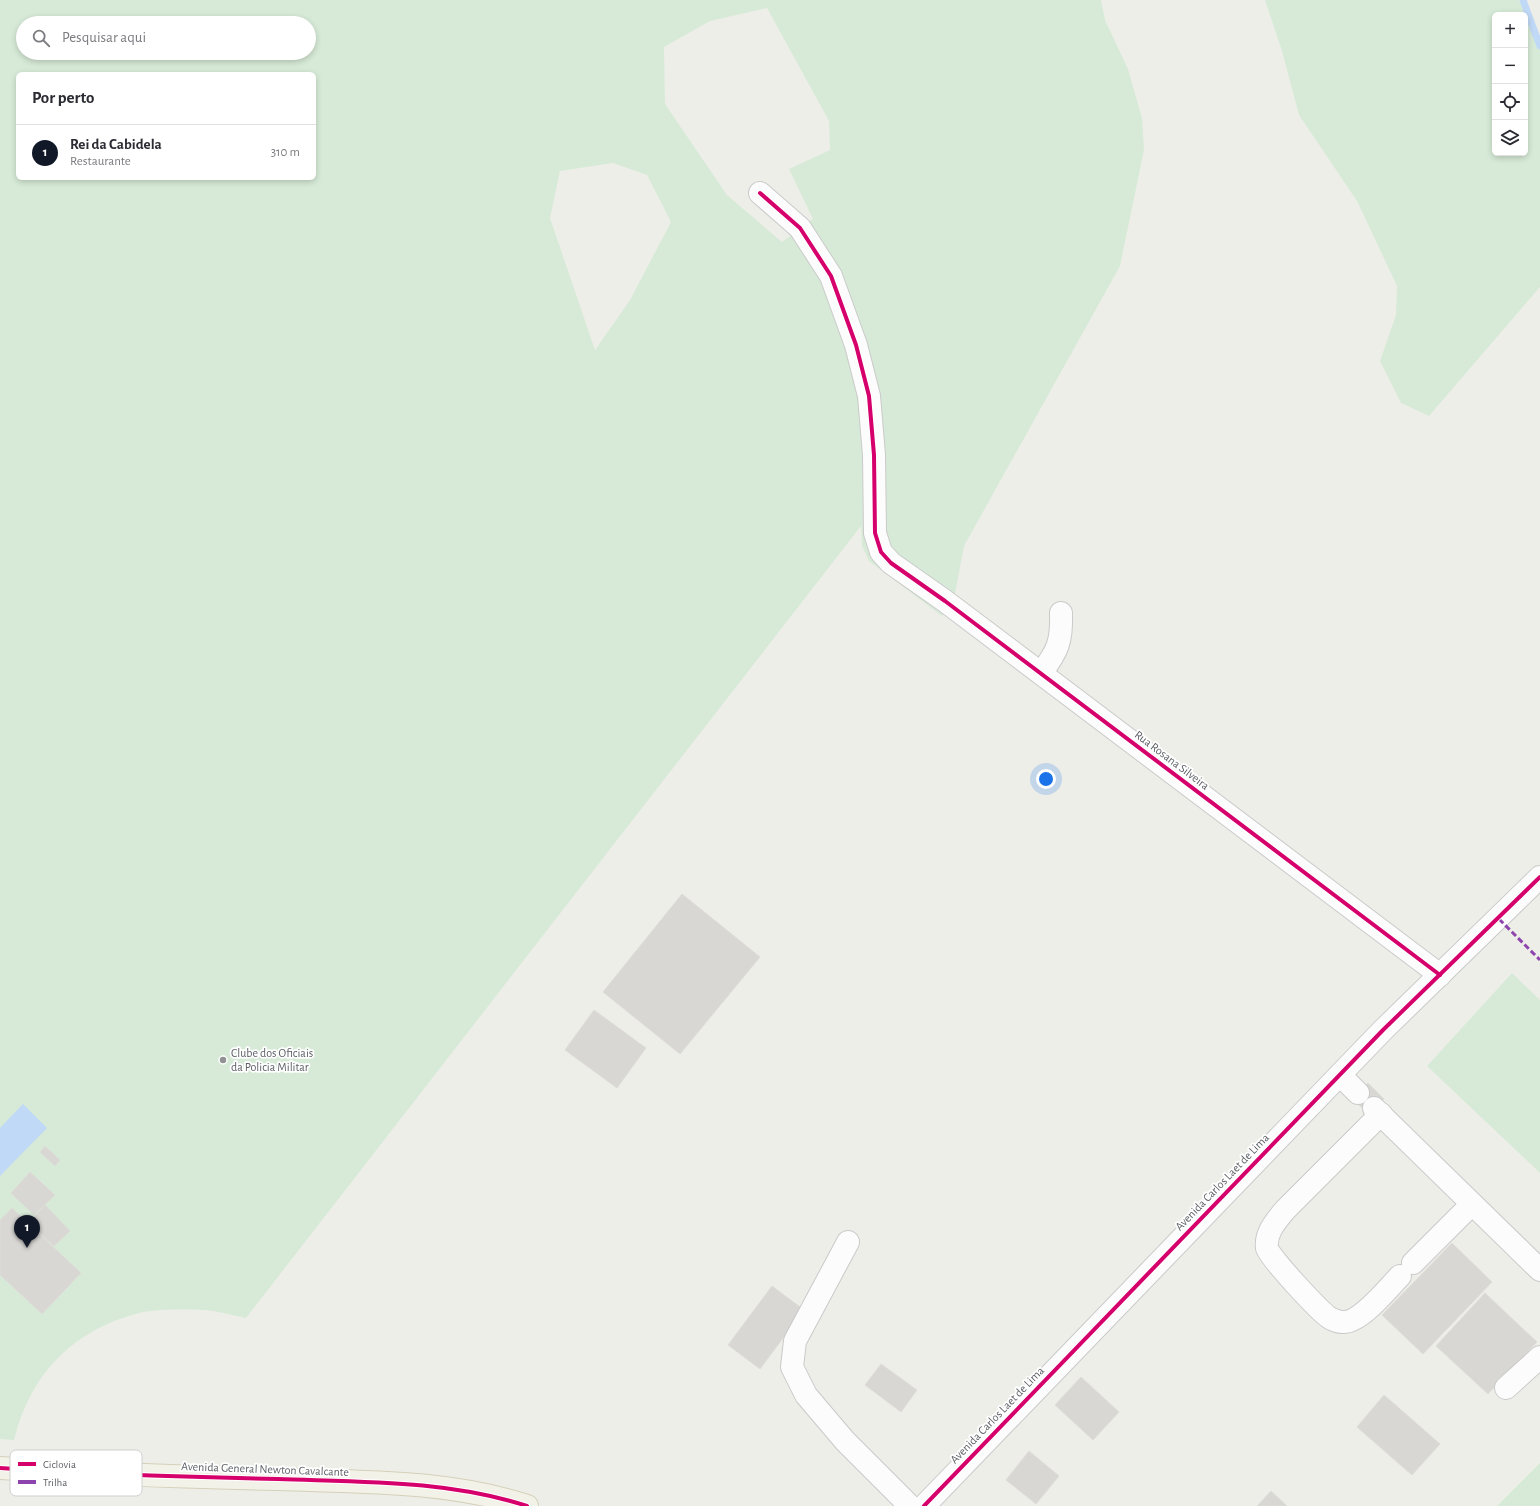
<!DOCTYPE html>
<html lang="pt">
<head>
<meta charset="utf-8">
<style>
	:root { --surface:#fff; --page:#f7f7f7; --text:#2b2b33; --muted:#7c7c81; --line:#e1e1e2; --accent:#111827 }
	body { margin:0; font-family:"Alegreya Sans",sans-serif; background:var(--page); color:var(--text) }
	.controls { position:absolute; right:12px; top:12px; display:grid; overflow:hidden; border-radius:6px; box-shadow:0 2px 6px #0003 }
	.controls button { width:36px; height:36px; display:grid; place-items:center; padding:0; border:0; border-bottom:1px solid var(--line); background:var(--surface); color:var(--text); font:20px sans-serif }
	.you { position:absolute; left:1046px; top:779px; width:14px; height:14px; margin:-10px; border:3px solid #fff; border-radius:50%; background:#1a73e8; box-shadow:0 0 0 6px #1a73e833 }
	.badge { display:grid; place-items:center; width:26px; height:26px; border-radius:50%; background:var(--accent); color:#fff; font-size:13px; font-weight:700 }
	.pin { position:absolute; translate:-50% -33px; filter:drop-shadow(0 1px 2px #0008) }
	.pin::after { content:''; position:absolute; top:21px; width:14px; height:12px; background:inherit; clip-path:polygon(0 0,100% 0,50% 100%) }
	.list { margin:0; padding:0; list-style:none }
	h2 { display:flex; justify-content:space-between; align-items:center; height:52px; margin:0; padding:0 16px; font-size:17px }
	h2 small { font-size:13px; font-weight:400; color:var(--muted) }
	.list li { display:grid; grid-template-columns:26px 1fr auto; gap:12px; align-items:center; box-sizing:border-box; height:56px; padding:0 16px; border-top:1px solid var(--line) }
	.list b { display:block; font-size:15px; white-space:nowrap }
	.list p { margin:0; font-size:13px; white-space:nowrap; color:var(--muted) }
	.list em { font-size:13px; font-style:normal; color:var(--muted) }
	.icon { flex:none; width:22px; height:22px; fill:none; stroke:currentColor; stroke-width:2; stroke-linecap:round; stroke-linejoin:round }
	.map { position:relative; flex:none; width:1540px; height:1506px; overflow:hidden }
	.search { position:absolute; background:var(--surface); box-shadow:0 2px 6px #0003; left:16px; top:16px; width:300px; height:44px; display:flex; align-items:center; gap:10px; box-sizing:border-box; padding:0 14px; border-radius:22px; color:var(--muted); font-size:15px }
	.panel { position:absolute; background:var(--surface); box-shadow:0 2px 6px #0003; left:16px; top:72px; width:300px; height:108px; border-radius:6px }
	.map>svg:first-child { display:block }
</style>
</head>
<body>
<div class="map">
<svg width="1540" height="1506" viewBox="0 0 1540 1506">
	<rect width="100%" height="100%" fill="#eeeee9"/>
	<g fill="#d7ead7" fill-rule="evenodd">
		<path d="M0,0H1101L1105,20L1128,69L1142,118L1144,150L1120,266L964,546L955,594L942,616L869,561L862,546L861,526L246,1318C231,1315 215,1310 201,1310C184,1309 158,1309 143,1312C74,1329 31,1372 14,1440L0,1439ZM767,8L829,121L830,150L789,169L813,219L782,242L727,195L665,104L664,47L710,21ZM23,23H309V53H23ZM18,74H314V178H18ZM613,163L647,175L671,222L630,300L595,350L550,218L560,171Z"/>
		<path d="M1265,0H1523L1540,46V287L1429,416L1401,403L1380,361L1396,315L1397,286L1357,201L1299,115L1282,51ZM1495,15H1525V153H1495Z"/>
		<polygon points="1512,973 1540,1000 1540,1173 1427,1066"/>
		<polygon points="1540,1463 1540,1506 1497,1506"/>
	</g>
	<polygon fill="#c0d9f6" points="23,1104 47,1128 0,1176 0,1128"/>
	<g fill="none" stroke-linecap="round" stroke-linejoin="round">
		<polyline stroke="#c0d9f6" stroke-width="7" points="1523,0 1540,46"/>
	</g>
	<g fill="#d8d7d4" stroke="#deddd8">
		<polygon points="682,894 760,957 680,1054 603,992"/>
		<polygon points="594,1010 646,1048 617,1088 565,1050"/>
		<polygon points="1368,1083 1384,1099 1368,1114 1352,1098"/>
		<polygon points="45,1146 60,1160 55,1166 40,1152"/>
		<polygon points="30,1172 55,1195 34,1215 11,1193"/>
		<polygon points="45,1205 70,1231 54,1246 28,1223"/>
		<polygon points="12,1208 81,1273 42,1314 0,1275 0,1220"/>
		<polygon points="1452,1243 1492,1282 1423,1354 1382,1315"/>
		<polygon points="772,1286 804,1310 760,1369 728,1345"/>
		<polygon points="1485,1293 1537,1342 1488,1394 1436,1346"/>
		<polygon points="881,1364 917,1390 901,1412 865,1385"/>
		<polygon points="1081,1377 1119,1412 1093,1440 1055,1405"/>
		<polygon points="1384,1395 1440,1444 1412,1475 1357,1427"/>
		<polygon points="1029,1451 1059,1476 1036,1504 1006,1480"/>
		<polygon points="1271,1491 1287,1506 1257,1506"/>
	</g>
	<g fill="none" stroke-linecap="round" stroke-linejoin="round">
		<g stroke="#cacaca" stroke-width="24">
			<g id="minor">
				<polyline points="760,193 800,228 831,276 856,345 869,396 874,455 875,533 881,552 891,563 945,601 1440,975"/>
				<path d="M1041,673C1058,651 1062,641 1061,613"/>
				<polyline points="1340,1075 1358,1093"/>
				<polyline points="1374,1108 1540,1270"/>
				<path d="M1381,1114L1285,1210C1276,1221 1265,1233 1267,1248C1269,1257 1321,1313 1330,1318C1333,1320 1339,1322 1342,1322C1360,1324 1388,1288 1400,1276"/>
				<polyline points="848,1242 795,1341 792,1367 806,1395 845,1441 910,1506"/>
				<polyline points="1413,1263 1472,1204"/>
				<polyline points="1506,1388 1540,1357"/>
				<polyline points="924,1506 1383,1030 1540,877"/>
			</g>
		</g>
		<g stroke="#d5d0b9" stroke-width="24">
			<path id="major" d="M0,1468C93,1474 185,1477 278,1479C361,1482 447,1480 527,1506"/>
		</g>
		<use href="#minor" stroke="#fcfcfc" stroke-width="22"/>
		<use href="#major" stroke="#f3f2e9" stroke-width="22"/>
		<polyline stroke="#8e44ad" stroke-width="3" stroke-dasharray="6 3" stroke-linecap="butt" points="1499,919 1540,960"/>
		<g stroke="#fff" stroke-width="6">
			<g id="cycleway">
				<polyline points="760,193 800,228 831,276 856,345 869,396 874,455 875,533 881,552 891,563 945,601 1440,975"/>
				<path d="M0,1468C93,1474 185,1477 278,1479C361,1482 447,1480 527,1506"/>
				<polyline points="924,1506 1383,1030 1540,877"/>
			</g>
		</g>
		<use href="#cycleway" stroke="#d6006c" stroke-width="4"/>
	</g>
	<circle fill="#919294" stroke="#fff" stroke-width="1.5" cx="223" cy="1060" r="4"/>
	<g text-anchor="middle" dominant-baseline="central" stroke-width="3.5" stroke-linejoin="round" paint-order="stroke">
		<g font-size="12" fill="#5f6167" stroke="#fff">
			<text transform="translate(1172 760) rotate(37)">Rua Rosana Silveira</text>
			<text transform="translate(1222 1182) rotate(-46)">Avenida Carlos Laet de Lima</text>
			<text transform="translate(997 1415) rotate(-46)">Avenida Carlos Laet de Lima</text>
			<text transform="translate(265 1469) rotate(2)">Avenida General Newton Cavalcante</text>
		</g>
		<g font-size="12" fill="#5f6167" stroke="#fff" text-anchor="start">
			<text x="231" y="1053">Clube dos Oficiais<tspan x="231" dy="14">da Policia Militar</tspan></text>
		</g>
	</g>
	<rect x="10" y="1450" width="132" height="46" rx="6" fill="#fff" stroke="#cfd0d1" stroke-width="1"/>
	<rect x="18" y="1462" width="18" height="4" fill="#d6006c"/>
	<rect x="18" y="1480" width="18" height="4" fill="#8e44ad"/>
	<g font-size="11" fill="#5f6167">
		<text x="43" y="1468">Ciclovia</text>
		<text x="43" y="1486">Trilha</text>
	</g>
</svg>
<div class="controls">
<button>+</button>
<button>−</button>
<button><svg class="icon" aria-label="locate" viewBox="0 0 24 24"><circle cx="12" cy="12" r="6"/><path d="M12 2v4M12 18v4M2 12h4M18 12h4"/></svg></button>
<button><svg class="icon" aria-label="layers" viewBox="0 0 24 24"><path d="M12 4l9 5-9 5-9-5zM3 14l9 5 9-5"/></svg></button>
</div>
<div class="you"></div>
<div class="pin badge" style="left:27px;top:1248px">1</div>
<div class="search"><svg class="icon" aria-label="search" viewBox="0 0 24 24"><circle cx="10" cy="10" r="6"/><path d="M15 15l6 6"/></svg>Pesquisar aqui</div>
<section class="panel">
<h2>Por perto<small></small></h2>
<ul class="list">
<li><span class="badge">1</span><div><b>Rei da Cabidela</b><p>Restaurante</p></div><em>310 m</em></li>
</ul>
</section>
</div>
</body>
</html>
